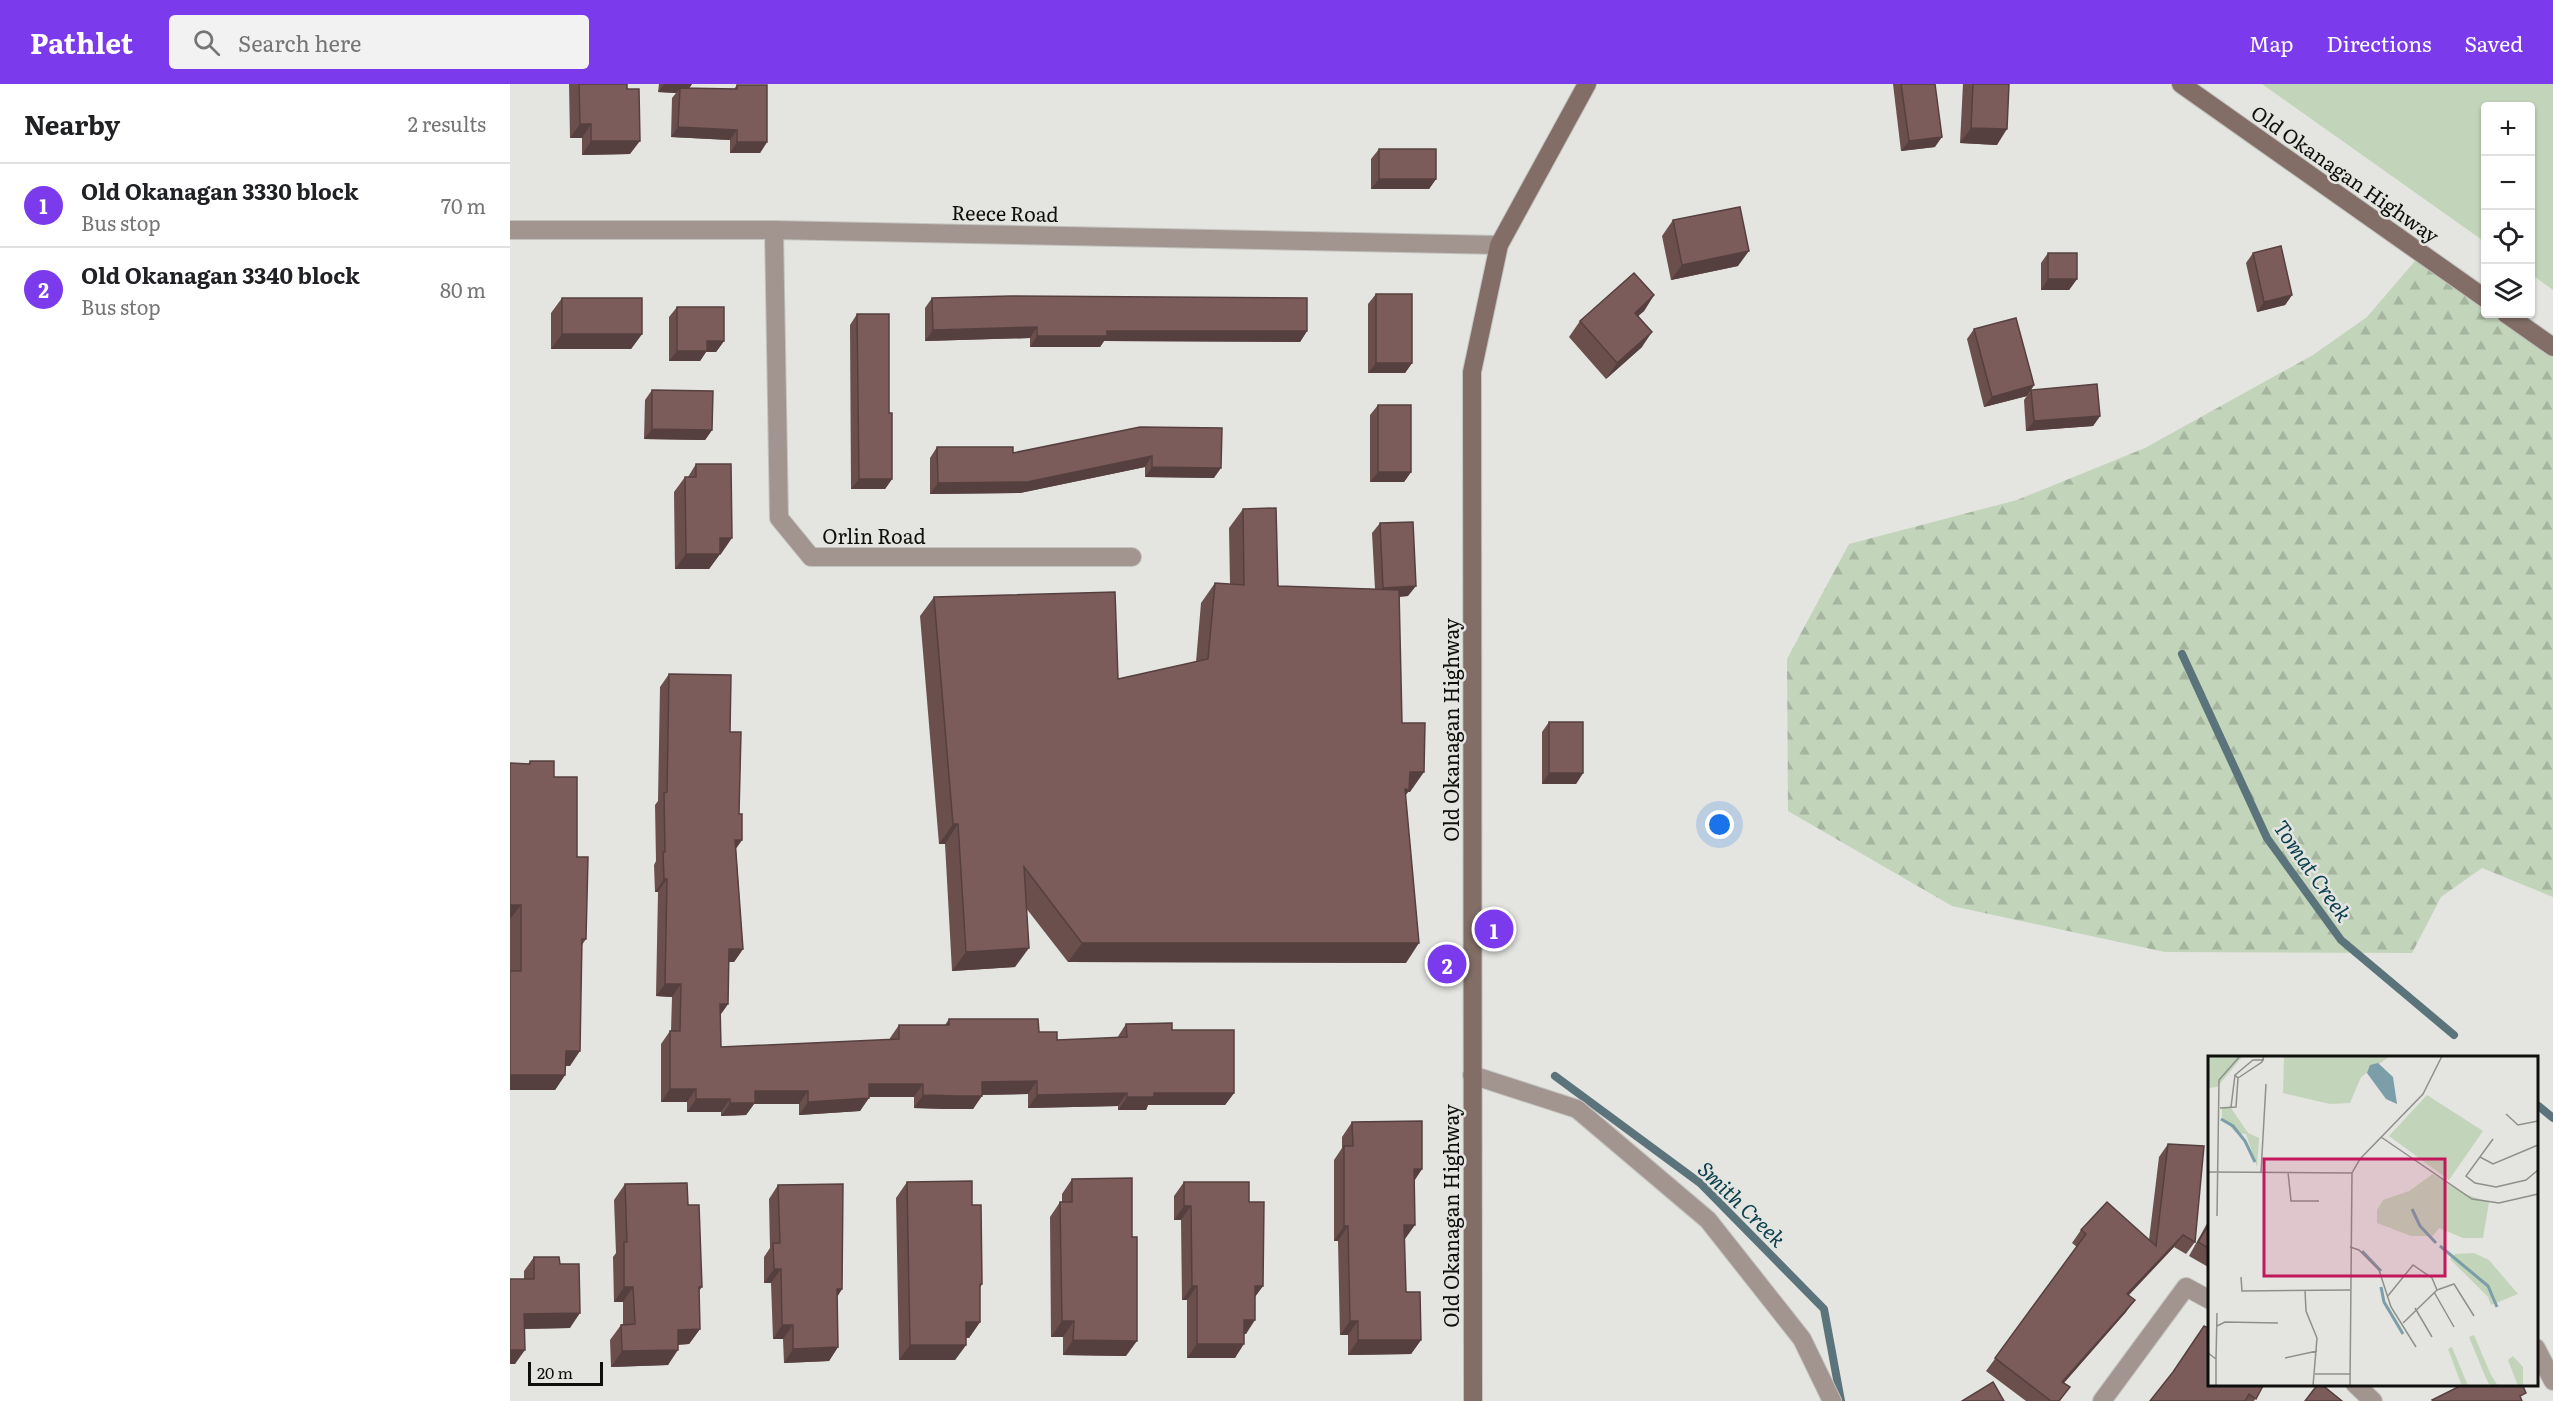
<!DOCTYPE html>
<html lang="en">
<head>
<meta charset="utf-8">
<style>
	:root { --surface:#fff; --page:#f2f2f2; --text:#202124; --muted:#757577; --line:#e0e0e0; --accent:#7c3aed }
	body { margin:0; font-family:Literata,serif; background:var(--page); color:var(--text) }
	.controls { position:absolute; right:18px; top:18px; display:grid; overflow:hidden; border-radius:6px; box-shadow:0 2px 4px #0004 }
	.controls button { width:54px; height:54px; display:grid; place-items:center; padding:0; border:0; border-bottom:2px solid var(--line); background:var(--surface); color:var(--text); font:30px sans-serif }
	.scale { position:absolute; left:18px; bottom:15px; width:75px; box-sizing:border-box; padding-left:6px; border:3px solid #0f0f0e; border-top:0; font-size:16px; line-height:21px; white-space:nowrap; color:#0f0f0e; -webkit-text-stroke:4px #e4e4e0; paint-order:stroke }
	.you { position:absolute; left:1210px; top:741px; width:21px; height:21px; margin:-15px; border:4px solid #fff; border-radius:50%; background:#1a73e8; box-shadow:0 0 0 9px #1a73e833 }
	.badge { display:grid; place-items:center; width:39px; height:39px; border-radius:50%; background:var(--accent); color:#fff; font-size:20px; font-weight:700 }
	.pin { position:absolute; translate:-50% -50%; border:3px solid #fff; box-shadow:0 2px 6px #0006 }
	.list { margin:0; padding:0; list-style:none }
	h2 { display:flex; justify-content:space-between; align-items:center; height:78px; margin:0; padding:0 24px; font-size:26px }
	h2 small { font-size:20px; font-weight:400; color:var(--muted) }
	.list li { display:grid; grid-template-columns:39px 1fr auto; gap:18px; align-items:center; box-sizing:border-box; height:84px; padding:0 24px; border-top:2px solid var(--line) }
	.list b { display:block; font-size:22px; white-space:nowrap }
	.list p { margin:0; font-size:20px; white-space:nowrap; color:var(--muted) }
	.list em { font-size:20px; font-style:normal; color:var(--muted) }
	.icon { flex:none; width:33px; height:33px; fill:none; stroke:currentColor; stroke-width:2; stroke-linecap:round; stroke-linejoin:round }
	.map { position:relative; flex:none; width:2043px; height:1317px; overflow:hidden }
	header { display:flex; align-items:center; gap:36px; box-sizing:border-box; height:84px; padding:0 30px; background:var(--accent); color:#fff }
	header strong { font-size:28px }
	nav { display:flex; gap:33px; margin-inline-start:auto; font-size:21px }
	.search { width:420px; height:54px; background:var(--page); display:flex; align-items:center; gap:15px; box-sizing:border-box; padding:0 21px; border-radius:6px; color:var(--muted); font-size:22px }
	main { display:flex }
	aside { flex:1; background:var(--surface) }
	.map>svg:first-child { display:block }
</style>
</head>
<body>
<header>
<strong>Pathlet</strong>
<div class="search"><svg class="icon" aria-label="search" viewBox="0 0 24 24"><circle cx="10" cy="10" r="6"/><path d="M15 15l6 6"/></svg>Search here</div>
<nav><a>Map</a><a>Directions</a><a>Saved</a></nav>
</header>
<main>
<aside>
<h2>Nearby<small>2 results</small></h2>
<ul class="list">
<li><span class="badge">1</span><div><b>Old Okanagan 3330 block</b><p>Bus stop</p></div><em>70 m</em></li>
<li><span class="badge">2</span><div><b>Old Okanagan 3340 block</b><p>Bus stop</p></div><em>80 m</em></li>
</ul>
</aside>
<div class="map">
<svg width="2043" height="1317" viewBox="0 0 2043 1317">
	<defs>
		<pattern id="forest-firs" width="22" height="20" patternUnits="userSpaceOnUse" patternTransform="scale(1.5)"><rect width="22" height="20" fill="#c2d4ba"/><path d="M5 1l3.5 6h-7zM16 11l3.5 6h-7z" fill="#a6b59f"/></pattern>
	</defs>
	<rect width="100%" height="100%" fill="#e4e4e0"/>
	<polygon fill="#c2d4ba" points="1752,0 2043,0 2043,206 2021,190 2020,22 1976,22 1975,158"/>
	<polygon fill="url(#forest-firs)" points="1911,170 1975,212 1976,230 2003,230 2043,256 2043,813 1972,784 1931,813 1902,869 1655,868 1442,822 1278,727 1277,575 1339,460 1507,416 1635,364 1803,271 1857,233"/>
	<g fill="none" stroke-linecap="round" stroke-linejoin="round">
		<g stroke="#5b737a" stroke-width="8">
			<polyline points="1672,570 1757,754 1831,856 1944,951"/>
			<polyline points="1045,992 1190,1099 1314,1225 1331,1317"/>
			<polyline points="2026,1020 2043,1034"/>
		</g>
		<g stroke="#c2c2be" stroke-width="20">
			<g id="street">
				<polyline points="0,146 264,146 989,161"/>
				<polyline points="264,146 269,434 301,473 622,473"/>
				<polyline points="962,991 1067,1025 1198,1136 1292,1255 1322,1317"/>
				<polyline points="2026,1264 2043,1297"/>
				<polyline points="1845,1300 1863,1317"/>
				<polyline points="1592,1317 1676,1203 1700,1216"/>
			</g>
		</g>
		<g stroke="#c2c2be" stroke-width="20">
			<g id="secondary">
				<polyline points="1671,0 1976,215"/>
				<polyline points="1996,230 2043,263"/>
				<polyline points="963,1317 962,288 989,161 1077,0"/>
			</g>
		</g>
		<use href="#street" stroke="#a2948f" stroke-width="18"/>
		<use href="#secondary" stroke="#826e67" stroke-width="18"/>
	</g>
	<g fill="#6a4f4d">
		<polygon points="59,0 117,0 120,70 72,71 72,54 60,54"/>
		<polygon points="149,0 182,0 179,4 224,5 227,1 257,58 250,69 220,69 220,56 161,53 162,14 166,9 148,8"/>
		<polygon points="1383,0 1425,0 1425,63 1391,67"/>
		<polygon points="1453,0 1499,0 1487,61 1450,59"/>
		<polygon points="869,65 926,95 919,105 861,105 861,75"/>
		<polygon points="1163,136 1228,182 1161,196 1152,152"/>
		<polygon points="1538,169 1567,195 1559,206 1531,206 1531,179"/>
		<polygon points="1743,169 1782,211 1775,221 1747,228 1736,179"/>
		<polygon points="866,210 902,279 895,289 858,289 858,220"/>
		<polygon points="1144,211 1134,227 1128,232 1132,263 1096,295 1059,253 1070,237"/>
		<polygon points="52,214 132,250 121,265 41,265 41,229"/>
		<polygon points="422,214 797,247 790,258 594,257 590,263 520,263 520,254 415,257 415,224"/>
		<polygon points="167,223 214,257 206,268 196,268 190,277 159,277 159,233"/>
		<polygon points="347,230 379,329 382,395 375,405 341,405 340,241"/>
		<polygon points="1464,245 1524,301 1517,312 1474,323 1457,255"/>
		<polygon points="142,306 202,346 195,356 134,355 135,316"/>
		<polygon points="1521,306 1590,332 1583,342 1516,347 1514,316"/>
		<polygon points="868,321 901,388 894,398 860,398 860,331"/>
		<polygon points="630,343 704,394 635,393 635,383 510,409 420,410 420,374 427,363 503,369"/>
		<polygon points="186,380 211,470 210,470 199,485 165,485 164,408 175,393 178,393"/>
		<polygon points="733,425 768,502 865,505 862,449 870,439 898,512 889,513 892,639 900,708 898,708 895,711 896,879 558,878 516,824 505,883 442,887 435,760 429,760 410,532 424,513 608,595 686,578 691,519 705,499 720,500 719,444"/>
		<polygon points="159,590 220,648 232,756 226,764 233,865 224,878 219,878 218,920 210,931 211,963 380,956 380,954 389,941 435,941 439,935 529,948 547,956 607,954 616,940 662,946 724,1009 715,1021 638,1021 636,1026 608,1026 608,1022 518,1024 518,1010 472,1011 463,1025 438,1025 404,1024 404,1013 359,1013 350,1027 289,1031 289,1020 244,1020 236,1031 211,1032 211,1028 177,1028 177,1018 151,1018 151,960 160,947 161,947 162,913 146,912 148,808 145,808 144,781 146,777 145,721 148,717 150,603"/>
		<polygon points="1039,638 1073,689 1066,700 1032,700 1032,648"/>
		<polygon points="20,677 44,693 67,773 76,855 72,861 60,982 55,982 55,991 45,1006 0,1006 0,679 18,680"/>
		<polygon points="842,1038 912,1085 905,1096 895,1155 894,1155 896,1208 911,1256 901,1270 838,1271 838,1251 830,1251 828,1157 824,1157 824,1076 832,1064 832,1053"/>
		<polygon points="1658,1060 1685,1158 1676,1170 1664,1163 1619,1211 1616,1228 1554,1299 1550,1317 1516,1317 1476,1287 1567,1163 1562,1159 1571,1146 1639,1156 1649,1073"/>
		<polygon points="562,1095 616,1272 553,1271 553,1253 541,1253 540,1133 550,1118 552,1118 552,1110"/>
		<polygon points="397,1098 462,1121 472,1200 470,1204 470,1238 459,1254 456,1254 456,1261 445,1276 389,1276 386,1114"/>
		<polygon points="674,1098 739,1118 753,1202 745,1213 736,1250 734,1250 725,1274 677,1274 677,1216 672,1216 671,1136 664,1136 664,1112"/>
		<polygon points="115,1100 178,1121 192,1203 189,1207 190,1245 179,1260 168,1261 158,1281 101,1283 100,1256 111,1241 113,1241 113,1218 104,1218 103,1173 106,1169 104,1116"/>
		<polygon points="268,1101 332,1205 327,1213 328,1263 319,1277 274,1279 273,1255 263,1255 261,1199 254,1199 254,1173 260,1164 259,1115"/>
		<polygon points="1700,1134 1700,1184 1679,1172"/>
		<polygon points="24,1173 50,1180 60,1244 14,1245 5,1280 0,1280 0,1195 14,1195 14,1187"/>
		<polygon points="1754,1300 1744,1317 1640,1317"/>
	</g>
	<g fill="#56403f">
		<polygon points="154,0 182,0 176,9 170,4 166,9 148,8"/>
		<polygon points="70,40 81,40 72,54 60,54"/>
		<polygon points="168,43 227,46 220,56 161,53"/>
		<polygon points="1461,44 1497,45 1487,61 1450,59"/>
		<polygon points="1432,53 1425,63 1391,67 1399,57"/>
		<polygon points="81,57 130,57 120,70 72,71"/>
		<polygon points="227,58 257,58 250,69 220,69"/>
		<polygon points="869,95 926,95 919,105 861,105"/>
		<polygon points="1239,167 1228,182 1161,196 1172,181"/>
		<polygon points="1538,195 1567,195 1559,206 1531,206"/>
		<polygon points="1144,211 1134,227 1114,244 1125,229"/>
		<polygon points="1782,211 1775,221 1747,228 1754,218"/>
		<polygon points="527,243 520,254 415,257 423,246"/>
		<polygon points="597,247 797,247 790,258 594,257 590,263 520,263 527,252"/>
		<polygon points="1142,248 1132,263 1096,295 1107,279"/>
		<polygon points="52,250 132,250 121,265 41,265"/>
		<polygon points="197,257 214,257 206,268 196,268 190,277 159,277 167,267"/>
		<polygon points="866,279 902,279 895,289 858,289"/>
		<polygon points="1524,301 1517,312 1474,323 1482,313"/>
		<polygon points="1590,332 1583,342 1516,347 1524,337"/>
		<polygon points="142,345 202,346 195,356 134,355"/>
		<polygon points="642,372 635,383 510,409 420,410 428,399"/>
		<polygon points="642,383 711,384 704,394 635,393"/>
		<polygon points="868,388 901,388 894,398 860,398"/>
		<polygon points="349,395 382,395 375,405 341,405"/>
		<polygon points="210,454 222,454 211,470 199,470"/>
		<polygon points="176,470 210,470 199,485 165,485"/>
		<polygon points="906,502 898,512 865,514 873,504"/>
		<polygon points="900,688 914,688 900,708 898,708 886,725"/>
		<polygon points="1039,689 1073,689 1066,700 1032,700"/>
		<polygon points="443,740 448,740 435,760 429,760"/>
		<polygon points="225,756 232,756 223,769"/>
		<polygon points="154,795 157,795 148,808 145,808"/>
		<polygon points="0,821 11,821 0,835"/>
		<polygon points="572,859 909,859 896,879 558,878"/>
		<polygon points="519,864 505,883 442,887 456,868"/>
		<polygon points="219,865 233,865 224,878 210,878"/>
		<polygon points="155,900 171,900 162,913 146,912"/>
		<polygon points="210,920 218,920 209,933"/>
		<polygon points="56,967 70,967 60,982 45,982"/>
		<polygon points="0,991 55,991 45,1006 0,1006"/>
		<polygon points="527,997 518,1010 463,1011 472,998"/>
		<polygon points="359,1000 413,1000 404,1013 350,1013"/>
		<polygon points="160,1005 186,1005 177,1018 151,1018"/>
		<polygon points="245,1007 298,1007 289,1020 244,1020 236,1031 211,1032 220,1019"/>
		<polygon points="617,1009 608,1022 518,1024 527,1011"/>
		<polygon points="644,1009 724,1009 715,1021 638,1021 636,1026 608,1026 617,1013"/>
		<polygon points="413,1011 472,1012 463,1025 438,1025 404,1024"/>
		<polygon points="359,1014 350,1027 289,1031 298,1018"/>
		<polygon points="186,1015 220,1015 211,1028 177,1028"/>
		<polygon points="904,1085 912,1085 902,1099"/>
		<polygon points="674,1122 681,1122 671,1136 664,1136"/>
		<polygon points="894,1141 905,1141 895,1155 884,1155"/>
		<polygon points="834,1142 838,1142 828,1157 824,1157"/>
		<polygon points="1673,1151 1664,1163 1608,1222 1617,1210"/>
		<polygon points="264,1185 271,1185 261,1199 254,1199"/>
		<polygon points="682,1202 687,1202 677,1216 672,1216"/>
		<polygon points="745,1202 753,1202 743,1215"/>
		<polygon points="114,1203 123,1203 113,1218 104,1218"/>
		<polygon points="327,1205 332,1205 323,1219"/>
		<polygon points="1625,1216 1616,1228 1543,1311 1552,1298"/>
		<polygon points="70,1229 60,1244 4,1245 14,1230"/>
		<polygon points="734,1236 745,1236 736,1250 725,1250"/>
		<polygon points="552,1237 564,1237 553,1253 541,1253"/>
		<polygon points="840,1237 848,1237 838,1251 830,1251"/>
		<polygon points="456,1238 470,1238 459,1254 445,1254"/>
		<polygon points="272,1241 283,1241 273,1255 263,1255"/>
		<polygon points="190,1245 179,1260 157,1261 168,1246"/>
		<polygon points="563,1256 627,1257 616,1272 553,1271"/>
		<polygon points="848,1256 911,1256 901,1270 838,1271"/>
		<polygon points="687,1260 734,1260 725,1274 677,1274"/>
		<polygon points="400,1261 456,1261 445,1276 389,1276"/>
		<polygon points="328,1263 319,1277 274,1279 283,1265"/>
		<polygon points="0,1266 15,1266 5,1280 0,1280"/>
		<polygon points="168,1266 158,1281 101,1283 112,1267"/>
	</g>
	<g fill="#7b5c5a" stroke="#56403f" stroke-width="1.5">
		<polygon points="69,0 117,0 117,5 129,5 130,57 81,57 81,40 70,40"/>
		<polygon points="1391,0 1425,0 1432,53 1399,57"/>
		<polygon points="1463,0 1499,0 1497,45 1461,44"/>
		<polygon points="227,1 257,1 257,58 227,58 227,46 168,43 170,4 227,5"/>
		<rect x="869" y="65" width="57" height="30"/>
		<polygon points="1230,123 1239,167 1172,181 1163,136"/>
		<polygon points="1771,162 1782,211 1754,218 1743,169"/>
		<rect x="1538" y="169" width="29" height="26"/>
		<polygon points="1124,189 1144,211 1125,229 1142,248 1107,279 1070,237"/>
		<rect x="866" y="210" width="36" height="69"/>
		<polygon points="501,212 797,214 797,247 597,247 597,252 527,252 527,243 423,246 422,214"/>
		<rect x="52" y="214" width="80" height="36"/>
		<polygon points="167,223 214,223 214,257 197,257 197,267 167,267"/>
		<polygon points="347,230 379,230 379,329 382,329 382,395 349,395"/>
		<polygon points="1506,234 1524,301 1482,313 1464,245"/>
		<polygon points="1587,300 1590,332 1524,337 1521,306"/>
		<polygon points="142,306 203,307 202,346 142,345"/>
		<rect x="868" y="321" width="33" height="67"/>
		<polygon points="630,343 712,344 711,384 642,383 642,372 517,398 428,399 427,363 503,363 503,369"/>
		<polygon points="186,380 221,380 222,454 210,454 210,470 176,470 175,393 186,393"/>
		<polygon points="766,424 768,502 889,506 892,639 915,639 914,688 900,688 899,706 895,705 909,859 572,859 514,783 519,864 456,868 448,740 443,740 424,513 605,508 608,595 698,575 705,499 734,501 733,425"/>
		<polygon points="903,438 906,502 873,504 870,439"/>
		<polygon points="159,590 221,591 220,648 231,648 229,730 232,730 232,756 225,756 233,865 219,865 218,920 210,920 211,963 389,955 389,941 439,941 439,935 528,935 529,948 547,948 547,956 617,953 616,940 662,939 662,946 724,946 724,1009 644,1009 644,1013 617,1013 617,1009 527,1011 527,997 472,998 472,1012 447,1012 413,1011 413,1000 359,1000 359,1014 298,1018 298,1007 245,1007 245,1019 220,1019 220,1015 186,1015 186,1005 160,1005 160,947 170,947 171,900 155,900 157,795 154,795 153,768 155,768 154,709 157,708"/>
		<rect x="1039" y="638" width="34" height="51"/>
		<polygon points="20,677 44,677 44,693 67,693 67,773 78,773 76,855 72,855 70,967 56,967 55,991 0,991 0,887 11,887 11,821 0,821 0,679 20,680"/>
		<polygon points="912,1037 912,1085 904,1085 905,1141 894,1141 896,1208 910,1208 911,1256 848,1256 848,1237 840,1237 838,1142 834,1142 834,1062 843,1062 842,1038"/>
		<polygon points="1658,1060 1694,1062 1685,1158 1673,1151 1617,1210 1625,1216 1552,1298 1560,1303 1549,1317 1541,1317 1485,1274 1576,1150 1571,1146 1597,1118 1646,1162"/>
		<polygon points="622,1094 622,1153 627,1153 627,1257 563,1256 564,1237 552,1237 550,1118 562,1118 562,1095"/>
		<polygon points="462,1097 462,1121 471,1121 472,1200 470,1200 470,1238 456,1238 456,1261 400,1261 397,1098"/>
		<polygon points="674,1098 739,1098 739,1118 754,1118 753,1202 745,1202 745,1236 734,1236 734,1260 687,1260 687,1202 682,1202 681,1122 674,1122"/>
		<polygon points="177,1099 178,1121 189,1121 192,1203 189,1203 190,1245 168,1246 168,1266 112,1267 111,1241 125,1240 123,1203 114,1203 114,1158 117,1158 115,1100"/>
		<polygon points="333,1100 332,1205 327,1205 328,1263 283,1265 283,1241 272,1241 271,1185 264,1185 263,1159 270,1159 268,1101"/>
		<polygon points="1700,1138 1700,1165 1688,1158"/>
		<polygon points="24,1173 49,1173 50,1180 69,1180 70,1229 14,1230 15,1266 0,1266 0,1195 24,1195"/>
		<polygon points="1694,1242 1700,1245 1700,1300 1754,1300 1746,1315 1739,1310 1735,1317 1640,1317 1663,1288"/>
		<polygon points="1483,1298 1494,1317 1452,1317"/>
		<polygon points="1808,1300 1811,1300 1832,1317 1795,1317"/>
		<polygon points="1954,1300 2012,1300 2016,1309 2010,1312 2012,1317 1923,1317 1922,1316"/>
	</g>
	<g text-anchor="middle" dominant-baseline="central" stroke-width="5" stroke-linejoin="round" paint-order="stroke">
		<g font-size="20" fill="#0f0f0e" stroke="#e4e4e0">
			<text transform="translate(1836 89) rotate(35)">Old Okanagan Highway</text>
			<text transform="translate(495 128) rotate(1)">Reece Road</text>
			<text x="364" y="451">Orlin Road</text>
			<text transform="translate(940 646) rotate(-90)">Old Okanagan Highway</text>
			<text transform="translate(940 1132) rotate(-90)">Old Okanagan Highway</text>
		</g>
		<g font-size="21" font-style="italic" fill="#0b414e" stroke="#e4e4e0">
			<text transform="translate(1804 786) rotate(55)">Tomat Creek</text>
			<text transform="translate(1233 1119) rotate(44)">Smith Creek</text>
		</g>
	</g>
	<g transform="translate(1698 972)">
		<rect width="330" height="330" fill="#e4e4e0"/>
		<path d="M219,39L275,75L241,124L181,80ZM14,51L23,52L40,77L51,82L49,111L38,78L28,77L14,61ZM266,279L282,317L290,330H282L277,320L261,281ZM244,291L260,330H254L240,293ZM305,300L315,311V330H310L300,304Z" fill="#c2d4ba"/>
		<path d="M0,0H35L9,31L0,32ZM76,0H182L153,21L142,47L122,48L75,37ZM225,118L257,138L281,146L275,182H255L231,172L225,180H203L169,167V154L175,144L201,135ZM266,197L281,204L310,238L283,249L280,241L242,203L247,198Z" fill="#c2d4ba"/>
		<path d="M264,73L271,79L258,99L250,90L251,83Z" fill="#c2d4ba"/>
		<path d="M170,7L185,21L189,48L178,43L159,17L162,9Z" fill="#7b9ea8"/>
		<path fill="none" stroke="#7b9ea8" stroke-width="3" d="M13,63L25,70L37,85L47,106M204,153L212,170L228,187M232,190L280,230L289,251M154,195L173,215M173,231L176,246L195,278"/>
		<path fill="none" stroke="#8f8f8c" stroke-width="1.5" d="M30,22L54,6L56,0M23,51L27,19M12,52L28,51L30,22L27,19L45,4H56M298,58L310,69L330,65M173,81L264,143L291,147L330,138M285,83L258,120L267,127L288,131L318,124L330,114M272,101L285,108L330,89M0,116L144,117M53,116L58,28M80,116L83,145H111M9,160L11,24L32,0M142,191L151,194L171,214L183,251L208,291M33,221L34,235L142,234M97,234L98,255L109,282L105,330M229,234L246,228L266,260M226,236L246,271M179,241L205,209L224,222L229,234L195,267M207,252L224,281M9,270L17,266L70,267M0,297L8,303V330M77,302L109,295M8,303L9,257M107,318H142M142,330L144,117L152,103L215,38L234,0"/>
		<path fill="#c2185b" fill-opacity="0.15" stroke="#c2185b" stroke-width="3" d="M56,103H237V220H56Z"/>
		<rect width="330" height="330" fill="none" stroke="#0f0f0e" stroke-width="3"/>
	</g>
</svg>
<div class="controls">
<button>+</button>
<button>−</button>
<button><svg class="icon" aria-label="locate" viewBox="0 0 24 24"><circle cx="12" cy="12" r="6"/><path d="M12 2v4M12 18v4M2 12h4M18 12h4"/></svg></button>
<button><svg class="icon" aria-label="layers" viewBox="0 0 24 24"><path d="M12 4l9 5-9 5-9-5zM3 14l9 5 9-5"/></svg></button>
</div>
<div class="scale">20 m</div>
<div class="you"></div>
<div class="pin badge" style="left:984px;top:845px">1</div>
<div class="pin badge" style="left:937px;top:880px">2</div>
</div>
</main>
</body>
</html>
